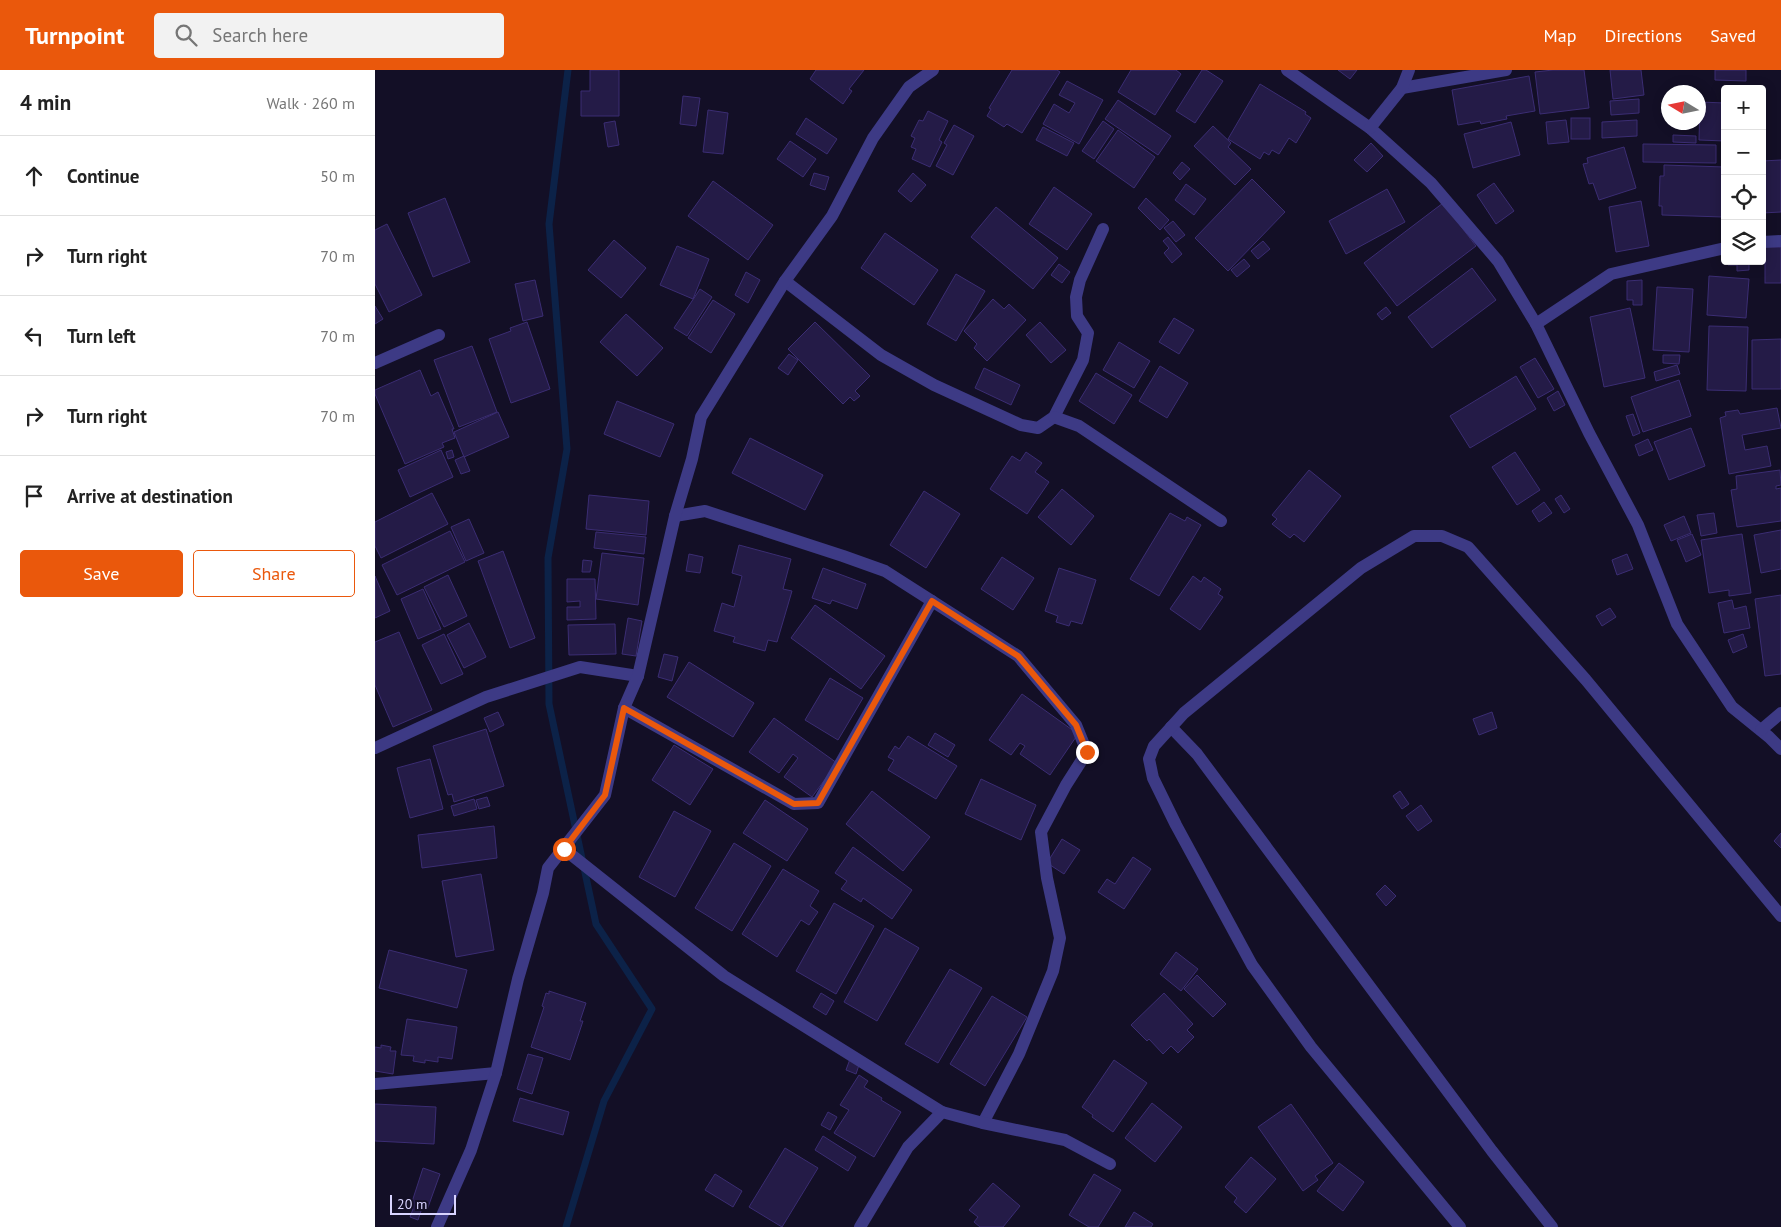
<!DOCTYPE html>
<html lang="en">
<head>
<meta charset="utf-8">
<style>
	:root { --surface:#fff; --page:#f2f2f2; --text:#222; --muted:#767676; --line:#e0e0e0; --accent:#ea580c }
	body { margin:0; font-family:"PT Sans",sans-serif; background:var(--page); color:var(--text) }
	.controls { position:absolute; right:15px; top:15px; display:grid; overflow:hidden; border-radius:5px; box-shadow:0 2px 12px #0003 }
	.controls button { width:45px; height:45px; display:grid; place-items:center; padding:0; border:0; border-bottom:1px solid var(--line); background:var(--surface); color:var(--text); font:25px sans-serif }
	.compass { position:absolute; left:1286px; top:15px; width:45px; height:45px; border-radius:50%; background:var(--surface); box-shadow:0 2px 12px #0003; rotate:280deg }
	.scale { position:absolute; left:15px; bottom:12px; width:66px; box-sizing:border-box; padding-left:5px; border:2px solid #d9d4ff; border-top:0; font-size:14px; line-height:18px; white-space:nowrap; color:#d9d4ff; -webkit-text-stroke:4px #130f26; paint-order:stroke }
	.stop { position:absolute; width:15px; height:15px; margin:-11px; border:4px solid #ea580c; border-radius:50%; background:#fff }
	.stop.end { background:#ea580c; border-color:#fff; box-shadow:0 1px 5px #0008 }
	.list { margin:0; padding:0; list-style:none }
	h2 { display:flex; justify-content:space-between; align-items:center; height:65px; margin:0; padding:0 20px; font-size:21px }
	h2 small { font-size:16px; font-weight:400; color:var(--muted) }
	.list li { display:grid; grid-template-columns:32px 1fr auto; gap:15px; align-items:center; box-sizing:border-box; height:80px; padding:0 20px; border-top:1px solid var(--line) }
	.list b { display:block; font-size:19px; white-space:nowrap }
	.list em { font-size:16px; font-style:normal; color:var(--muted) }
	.actions { display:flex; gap:10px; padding:15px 20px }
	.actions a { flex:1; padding:11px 0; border:1px solid var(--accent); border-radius:5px; text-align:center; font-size:18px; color:var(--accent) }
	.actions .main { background:var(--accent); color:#fff }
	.icon { flex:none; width:28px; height:28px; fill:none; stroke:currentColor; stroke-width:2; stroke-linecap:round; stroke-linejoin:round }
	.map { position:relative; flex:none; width:1406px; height:1157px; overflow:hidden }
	header { display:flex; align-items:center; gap:30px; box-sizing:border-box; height:70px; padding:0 25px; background:var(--accent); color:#fff }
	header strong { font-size:24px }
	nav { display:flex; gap:28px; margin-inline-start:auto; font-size:18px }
	.search { width:350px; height:45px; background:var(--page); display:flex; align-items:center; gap:12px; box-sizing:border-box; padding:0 18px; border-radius:5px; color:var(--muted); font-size:19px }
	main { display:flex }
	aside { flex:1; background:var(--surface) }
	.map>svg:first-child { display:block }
</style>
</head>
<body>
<header>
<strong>Turnpoint</strong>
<div class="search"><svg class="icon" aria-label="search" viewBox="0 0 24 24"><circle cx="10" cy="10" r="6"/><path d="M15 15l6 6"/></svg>Search here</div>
<nav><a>Map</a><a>Directions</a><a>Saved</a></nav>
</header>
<main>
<aside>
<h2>4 min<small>Walk · 260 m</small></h2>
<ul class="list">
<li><svg class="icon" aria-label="ahead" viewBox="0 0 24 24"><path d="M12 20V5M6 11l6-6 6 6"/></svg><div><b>Continue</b></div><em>50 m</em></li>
<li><svg class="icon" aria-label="right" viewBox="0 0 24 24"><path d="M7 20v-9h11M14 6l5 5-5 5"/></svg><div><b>Turn right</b></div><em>70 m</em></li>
<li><svg class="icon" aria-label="left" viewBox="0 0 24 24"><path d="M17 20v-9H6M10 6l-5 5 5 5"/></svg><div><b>Turn left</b></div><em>70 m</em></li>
<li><svg class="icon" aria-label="right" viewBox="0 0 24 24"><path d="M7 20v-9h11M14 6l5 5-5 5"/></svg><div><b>Turn right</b></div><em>70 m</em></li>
<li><svg class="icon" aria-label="arrive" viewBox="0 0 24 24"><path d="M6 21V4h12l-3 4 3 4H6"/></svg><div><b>Arrive at destination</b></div></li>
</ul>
<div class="actions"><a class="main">Save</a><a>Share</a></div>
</aside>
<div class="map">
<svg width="1406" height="1157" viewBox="0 0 1406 1157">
	<rect width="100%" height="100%" fill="#130f26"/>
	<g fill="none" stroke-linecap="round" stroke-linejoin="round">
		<polyline stroke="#0c2248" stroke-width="7" points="191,1157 229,1031 277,939 221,854 174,634 173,488 192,379 174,154 193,0"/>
	</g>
	<g fill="#241b47" stroke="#3b2d73">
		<polygon points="215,0 244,0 244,46 206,46 206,21 215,21"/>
		<polygon points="441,0 489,0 474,19 477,21 468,34 435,9"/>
		<polygon points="637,0 682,0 685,2 647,63 632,54 629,57 612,46 616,39 614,38"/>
		<polygon points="756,0 801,0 806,4 780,45 743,22"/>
		<polygon points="827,0 831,0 848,11 820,53 801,41"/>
		<polygon points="963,0 982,0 975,9"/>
		<polygon points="1178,0 1209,0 1214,38 1165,44 1160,2"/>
		<polygon points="1235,0 1266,0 1269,25 1238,29"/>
		<polygon points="1340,0 1371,0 1371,11 1340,10"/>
		<polygon points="1154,6 1160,41 1131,46 1132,49 1106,54 1105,51 1083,55 1077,20"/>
		<polygon points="692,11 728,30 704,74 668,54 679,34 694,43 700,33 684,25"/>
		<polygon points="885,14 931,42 930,44 936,48 921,73 914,68 904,84 897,80 894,85 889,82 885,89 853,69"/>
		<polygon points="308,26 325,28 321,56 305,54"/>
		<polygon points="1264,29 1264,43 1236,45 1235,31"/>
		<polygon points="743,30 796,66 783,85 730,49"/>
		<polygon points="1325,32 1350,33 1350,71 1324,70"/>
		<polygon points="333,40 353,43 348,84 328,82"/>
		<polygon points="553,41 573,51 564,70 567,72 555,97 537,89 541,79 536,77 540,68 536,66 544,50 548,51"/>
		<polygon points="431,48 462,69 452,84 421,64"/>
		<rect x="1196" y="48" width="19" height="21"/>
		<polygon points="1191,50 1194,72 1173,74 1171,52"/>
		<polygon points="1262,50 1262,66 1227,68 1227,52"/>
		<polygon points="240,51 244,75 233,77 229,53"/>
		<polygon points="728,51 739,59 719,89 707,81"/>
		<polygon points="1136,52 1145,85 1098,98 1089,64"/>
		<polygon points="579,55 599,66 578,105 561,96 572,75 569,73"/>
		<polygon points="838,56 856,73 853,77 876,99 860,115 819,76"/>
		<polygon points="668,57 699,73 692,86 661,70"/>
		<polygon points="743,60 780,87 759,118 721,91"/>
		<polygon points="1298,65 1321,66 1321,73 1298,72"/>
		<polygon points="415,71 441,89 428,107 402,89"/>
		<polygon points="996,73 1008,86 992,102 979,90"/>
		<polygon points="1268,74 1341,75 1341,93 1268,92"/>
		<polygon points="1249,77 1261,118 1224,130 1218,113 1214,114 1208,94 1213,93 1212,88"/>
		<polygon points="1406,90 1406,142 1387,143 1387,91"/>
		<polygon points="807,92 815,99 805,110 798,103"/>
		<polygon points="1289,95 1350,97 1350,144 1348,147 1287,145 1287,136 1284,136 1285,106 1289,106"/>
		<polygon points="439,103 454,107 450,120 435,115"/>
		<polygon points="538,103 551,115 536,132 523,121"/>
		<polygon points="877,109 910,142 853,201 820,168"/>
		<polygon points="338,111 398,155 373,190 313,146"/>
		<polygon points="1119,113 1139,141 1121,154 1102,125"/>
		<polygon points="811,114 831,129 819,145 800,130"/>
		<polygon points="679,117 717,144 692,180 654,154"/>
		<polygon points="1012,119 1030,152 971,184 954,151"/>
		<polygon points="70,128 95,192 58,207 33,143"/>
		<polygon points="771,128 794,150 785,160 763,138"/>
		<polygon points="1266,131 1274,176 1241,182 1234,137"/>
		<polygon points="1068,133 1101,176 1022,236 989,193"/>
		<polygon points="621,137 683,188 658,219 596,167"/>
		<polygon points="798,151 810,165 801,172 789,158"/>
		<polygon points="12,154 47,225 14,242 0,214 0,160"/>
		<polygon points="510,163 563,200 539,235 486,198"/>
		<polygon points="793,167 807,184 797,193 789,183 794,178 788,171"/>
		<polygon points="239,170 271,198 246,228 213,200"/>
		<polygon points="888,171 895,179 883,189 876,181"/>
		<polygon points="302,176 334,189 318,229 285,215"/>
		<rect x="1390" y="177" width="16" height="36"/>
		<polygon points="869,189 875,196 862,207 856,200"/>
		<polygon points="1353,191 1383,191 1383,192 1374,193 1374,200 1362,201 1362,195 1353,195"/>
		<polygon points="684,194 695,202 687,213 676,205"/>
		<polygon points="1097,198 1121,230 1057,278 1033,247"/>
		<polygon points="371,202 385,210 373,233 360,225"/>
		<polygon points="581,204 610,221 581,271 552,254"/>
		<polygon points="1334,206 1374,209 1371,248 1332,245"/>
		<polygon points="160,210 168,246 148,251 140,214"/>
		<polygon points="1267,210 1267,235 1258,235 1258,230 1252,230 1252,211"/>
		<polygon points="1282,217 1318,219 1314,282 1278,280"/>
		<polygon points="325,219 337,227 312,266 299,258"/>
		<polygon points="618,229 629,239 634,234 651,250 612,291 599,278 602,274 589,261"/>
		<polygon points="338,230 360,244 336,283 313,268"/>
		<polygon points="0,236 8,249 0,254"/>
		<polygon points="1011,237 1016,243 1007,250 1002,244"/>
		<polygon points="1255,238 1270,308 1229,317 1215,247"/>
		<polygon points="251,244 288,278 262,306 225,272"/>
		<polygon points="799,248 819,260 804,284 784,272"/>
		<polygon points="152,252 175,319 136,333 114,269 136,261 135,258"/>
		<polygon points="440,252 495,306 480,321 485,326 479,331 475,327 468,334 413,279"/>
		<polygon points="665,252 691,280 676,293 651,265"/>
		<polygon points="1334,256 1373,257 1371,321 1332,320"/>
		<polygon points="1406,269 1406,319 1377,319 1377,270"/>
		<polygon points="744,272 775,291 759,318 728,300"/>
		<polygon points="97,276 122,342 84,357 59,290"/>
		<polygon points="414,284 423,290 413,305 403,298"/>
		<polygon points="1288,285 1305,285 1304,294 1288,293"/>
		<polygon points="1160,288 1179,319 1163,328 1145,297"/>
		<polygon points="1302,295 1305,304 1281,311 1279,302"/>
		<polygon points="785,296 813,313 792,348 764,331"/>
		<polygon points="609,298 645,315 636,335 600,318"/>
		<polygon points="45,300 56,326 63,322 79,359 77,359 80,368 67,373 69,377 30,394 0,324 0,320"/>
		<polygon points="721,303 757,325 739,354 704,331"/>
		<polygon points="1141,306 1161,339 1095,378 1075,346"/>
		<polygon points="1304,310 1316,346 1268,362 1256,327"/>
		<polygon points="1183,321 1190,335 1179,341 1172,328"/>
		<polygon points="242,331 299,354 285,387 229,364"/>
		<polygon points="1402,338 1406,358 1367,365 1370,380 1392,376 1396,396 1354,404 1345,348 1351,346 1350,342 1363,340 1365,344"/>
		<polygon points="123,342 134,367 89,387 79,362"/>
		<polygon points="1258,344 1265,363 1258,366 1251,346"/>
		<polygon points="1316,358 1330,396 1294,410 1279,372"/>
		<polygon points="375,368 448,405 430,440 357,403"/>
		<polygon points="1273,369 1278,380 1264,386 1260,375"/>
		<polygon points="66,380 78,407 35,427 23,400"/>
		<polygon points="77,380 79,387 73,389 71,382"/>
		<polygon points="651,382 667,393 660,402 674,412 652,444 615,419 637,386 645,391"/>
		<polygon points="1140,382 1165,420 1142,435 1117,397"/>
		<polygon points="89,386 95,401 86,404 80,390"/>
		<polygon points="934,400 966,426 929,472 919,464 915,468 897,454 902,449 897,445"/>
		<polygon points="1405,400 1406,415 1401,416 1401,419 1406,418 1406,451 1362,457 1356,420 1362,419 1361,406"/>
		<polygon points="687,419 719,446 696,475 663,447"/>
		<polygon points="549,421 585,444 551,498 515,475"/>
		<polygon points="57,423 73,454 6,488 0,476 0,452"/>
		<polygon points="214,425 274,431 271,465 211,459"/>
		<polygon points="1186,425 1195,439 1189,443 1180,429"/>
		<polygon points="1169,432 1177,443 1164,452 1157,441"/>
		<polygon points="795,443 810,451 812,447 826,455 784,526 755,509"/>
		<polygon points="1339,443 1342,463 1326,466 1322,445"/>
		<polygon points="1309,446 1316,463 1296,471 1289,455"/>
		<polygon points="94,449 109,483 91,491 76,457"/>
		<polygon points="1406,460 1406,499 1386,503 1379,465"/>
		<polygon points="75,461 90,492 22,525 7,495"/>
		<polygon points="221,462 271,467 269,484 219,478"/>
		<polygon points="1317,464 1326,485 1311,492 1302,470"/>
		<polygon points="1367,464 1376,523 1354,526 1354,520 1334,523 1326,470"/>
		<polygon points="364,475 416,489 408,519 417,521 402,572 393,570 390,581 358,572 360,567 339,561 347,533 359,537 367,506 357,503"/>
		<polygon points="128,481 160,568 135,578 103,491"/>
		<polygon points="227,483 269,488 263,535 221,529"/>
		<polygon points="314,484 328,487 325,503 311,501"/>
		<polygon points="1252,484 1258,499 1242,505 1237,490"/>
		<polygon points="627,487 659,508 638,540 606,519"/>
		<polygon points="208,490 217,491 215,502 207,502"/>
		<polygon points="448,498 491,514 482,539 457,530 455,534 437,528"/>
		<polygon points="684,498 721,510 707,554 696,551 694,556 681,552 683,546 670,541"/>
		<polygon points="73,505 92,546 69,557 49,517"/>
		<polygon points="0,506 15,541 0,548"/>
		<polygon points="818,506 826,512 829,507 846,519 843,524 848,527 825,560 795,539"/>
		<polygon points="192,509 220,509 221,549 192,550 192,537 205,537 205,531 192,532"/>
		<polygon points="48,519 66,559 43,569 26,529"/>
		<polygon points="1406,525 1406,604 1390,606 1380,529"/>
		<polygon points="1357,530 1359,539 1371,536 1375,558 1349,563 1343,533"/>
		<polygon points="440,535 510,586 486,619 416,568"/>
		<polygon points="1235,538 1241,547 1227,556 1221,546"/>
		<polygon points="253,548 267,551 261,586 247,584"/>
		<polygon points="94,553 111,587 89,598 72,565"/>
		<polygon points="240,554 241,584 194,585 193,555"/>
		<polygon points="24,562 57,640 18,657 0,615 0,572"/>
		<polygon points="69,564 88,604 66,614 47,575"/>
		<polygon points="1368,564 1372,577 1358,583 1353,570"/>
		<polygon points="289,584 303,587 297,611 283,607"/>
		<polygon points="314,592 379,633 358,667 292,627"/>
		<polygon points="455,608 488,628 463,670 430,650"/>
		<polygon points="647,624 703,664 675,705 645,684 650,676 645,673 636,685 614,670"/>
		<polygon points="123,642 129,655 115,662 109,648"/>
		<polygon points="1117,642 1122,658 1104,665 1098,649"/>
		<polygon points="399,648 462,693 437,727 409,707 423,688 418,684 404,703 374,682"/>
		<polygon points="111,659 129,716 79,732 77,724 73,725 58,676"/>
		<polygon points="560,663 580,675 573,687 553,675"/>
		<polygon points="533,666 582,696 561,729 513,700 519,690 513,687 520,676 524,679"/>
		<polygon points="299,675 338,699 315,735 277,710"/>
		<polygon points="55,689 68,739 35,748 22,698"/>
		<polygon points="606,709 661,735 646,770 590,744"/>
		<polygon points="497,721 555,767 528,801 471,754"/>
		<polygon points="1025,721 1034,734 1027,739 1018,726"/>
		<polygon points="112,727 115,736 104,739 101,730"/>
		<polygon points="99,729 102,739 79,746 76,736"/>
		<polygon points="390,730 433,759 412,791 368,763"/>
		<polygon points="1046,735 1057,751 1043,761 1031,746"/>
		<polygon points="299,741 336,761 300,827 264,807"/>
		<polygon points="119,756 122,788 47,798 43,765"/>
		<polygon points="1406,763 1406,778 1399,771"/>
		<polygon points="687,769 705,780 689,804 672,793"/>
		<polygon points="359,773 396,796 357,861 320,838"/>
		<polygon points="478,777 537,820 517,849 488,828 486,832 466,819 472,811 460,803"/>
		<polygon points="758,787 776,799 749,839 723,822 732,809 740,814"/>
		<polygon points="408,799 444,821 435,836 443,842 434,855 426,850 402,887 367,864"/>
		<polygon points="106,804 119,880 81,887 67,811"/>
		<polygon points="1010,815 1021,826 1011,836 1001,824"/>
		<polygon points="459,833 499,856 461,924 421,901"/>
		<polygon points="510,858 544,878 502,951 469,932"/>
		<polygon points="14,880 92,900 82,938 4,918"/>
		<polygon points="801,882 823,899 806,921 785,904"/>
		<polygon points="575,899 607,918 563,993 530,974"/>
		<polygon points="822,905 851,934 838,947 809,919"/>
		<polygon points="174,921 211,933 205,951 208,951 195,990 156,977 169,937 167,936 171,923 174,924"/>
		<polygon points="446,923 459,931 451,945 438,937"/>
		<polygon points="789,923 818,954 812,960 819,967 803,983 796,976 788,984 774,969 772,971 756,955"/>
		<polygon points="617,926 652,947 610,1016 575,994"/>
		<polygon points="32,949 82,957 77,989 63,987 63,992 50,990 50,993 38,991 39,986 26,985"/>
		<polygon points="6,975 16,977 15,981 21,981 18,1004 0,1001 0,977 6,978"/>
		<polygon points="153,984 168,988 157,1024 142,1019"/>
		<polygon points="475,989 485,992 481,1004 471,1000"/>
		<polygon points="739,990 772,1013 738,1062 717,1047 718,1045 707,1037"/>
		<polygon points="484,1005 493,1011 489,1017 507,1028 506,1030 526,1042 499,1087 459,1063 474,1040 465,1035"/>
		<polygon points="145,1028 194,1042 188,1065 138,1051"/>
		<polygon points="777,1033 807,1057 780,1092 750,1068"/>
		<polygon points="0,1034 61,1037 59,1074 0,1071"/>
		<polygon points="916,1034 958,1093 940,1106 943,1110 928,1121 883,1057"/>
		<polygon points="453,1042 462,1047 455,1060 446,1055"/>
		<polygon points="448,1066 481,1087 473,1101 440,1080"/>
		<polygon points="410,1078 443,1098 407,1157 374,1137"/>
		<polygon points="876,1087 901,1109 871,1143 859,1132 862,1128 850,1117"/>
		<polygon points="964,1093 989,1112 968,1141 942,1121"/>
		<polygon points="48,1098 65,1104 52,1140 47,1138 43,1150 35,1147 38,1139 35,1138"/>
		<polygon points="340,1104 367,1121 358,1137 330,1120"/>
		<polygon points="719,1104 746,1120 723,1157 714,1157 694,1145"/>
		<polygon points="618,1113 645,1136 628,1157 605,1157 599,1152 603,1147 594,1140"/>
		<polygon points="759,1142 778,1154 776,1157 750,1157"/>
	</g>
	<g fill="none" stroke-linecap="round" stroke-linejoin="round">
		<g stroke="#3d3a85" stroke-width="12">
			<polyline points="912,0 995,58 1056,113 1123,191 1161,254 1214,363 1263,455 1302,554 1357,637 1394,667 1406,679"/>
			<polyline points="1027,18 1131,0"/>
			<polyline points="995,58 1027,18 1034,0"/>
			<polyline points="1387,172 1406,171"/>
			<polyline points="410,211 506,285 559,315 646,355 663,358 679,347 708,290 713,263 702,246 701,227 705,210 728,159"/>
			<polyline points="1161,254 1236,204 1350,178"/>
			<polyline points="0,293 64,265"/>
			<polyline points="679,347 704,356 846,451"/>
			<polyline points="300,446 330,441 468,486 510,501 643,586 701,655 712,682 691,715 666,762 672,808 685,868 678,901 644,984 608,1053"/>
			<polyline points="249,638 419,734 443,733 557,531"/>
			<polyline points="796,657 822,684 1117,1081 1177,1157"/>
			<polyline points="1386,660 1406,643"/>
			<polyline points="0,678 111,627 205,597 263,606"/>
			<polyline points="189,779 349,906 567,1042"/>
			<polyline points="0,1014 121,1003"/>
			<polyline points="62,1157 96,1080 121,1003 143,909 168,823 173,798 230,725 249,638 263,606 300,446 317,389 326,347 410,211 457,146 498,68 534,17 558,0"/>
			<polyline points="485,1157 533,1077 567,1042 608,1053 690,1070 735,1094"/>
			<polyline points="1085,1157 936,977 877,895 801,755 778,708 774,689 779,676 809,643 986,498 1039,466 1067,466 1093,477 1211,610 1406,846"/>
		</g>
	</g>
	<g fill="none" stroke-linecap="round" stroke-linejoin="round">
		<polyline stroke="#ea580c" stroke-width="6" points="189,779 230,725 249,638 419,734 443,733 557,531 643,586 701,655 712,682"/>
	</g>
</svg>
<div class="controls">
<button>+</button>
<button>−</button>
<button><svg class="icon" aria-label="locate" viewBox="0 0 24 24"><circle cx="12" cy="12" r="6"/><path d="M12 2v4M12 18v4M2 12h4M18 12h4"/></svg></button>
<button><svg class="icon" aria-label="layers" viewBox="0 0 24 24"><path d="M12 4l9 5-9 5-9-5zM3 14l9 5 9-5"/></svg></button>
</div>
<svg class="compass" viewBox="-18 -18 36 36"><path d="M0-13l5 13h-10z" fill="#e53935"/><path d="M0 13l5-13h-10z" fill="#767676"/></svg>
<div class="scale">20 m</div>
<div class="stop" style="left:189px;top:779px"></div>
<div class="stop end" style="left:712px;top:682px"></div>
</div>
</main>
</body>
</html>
